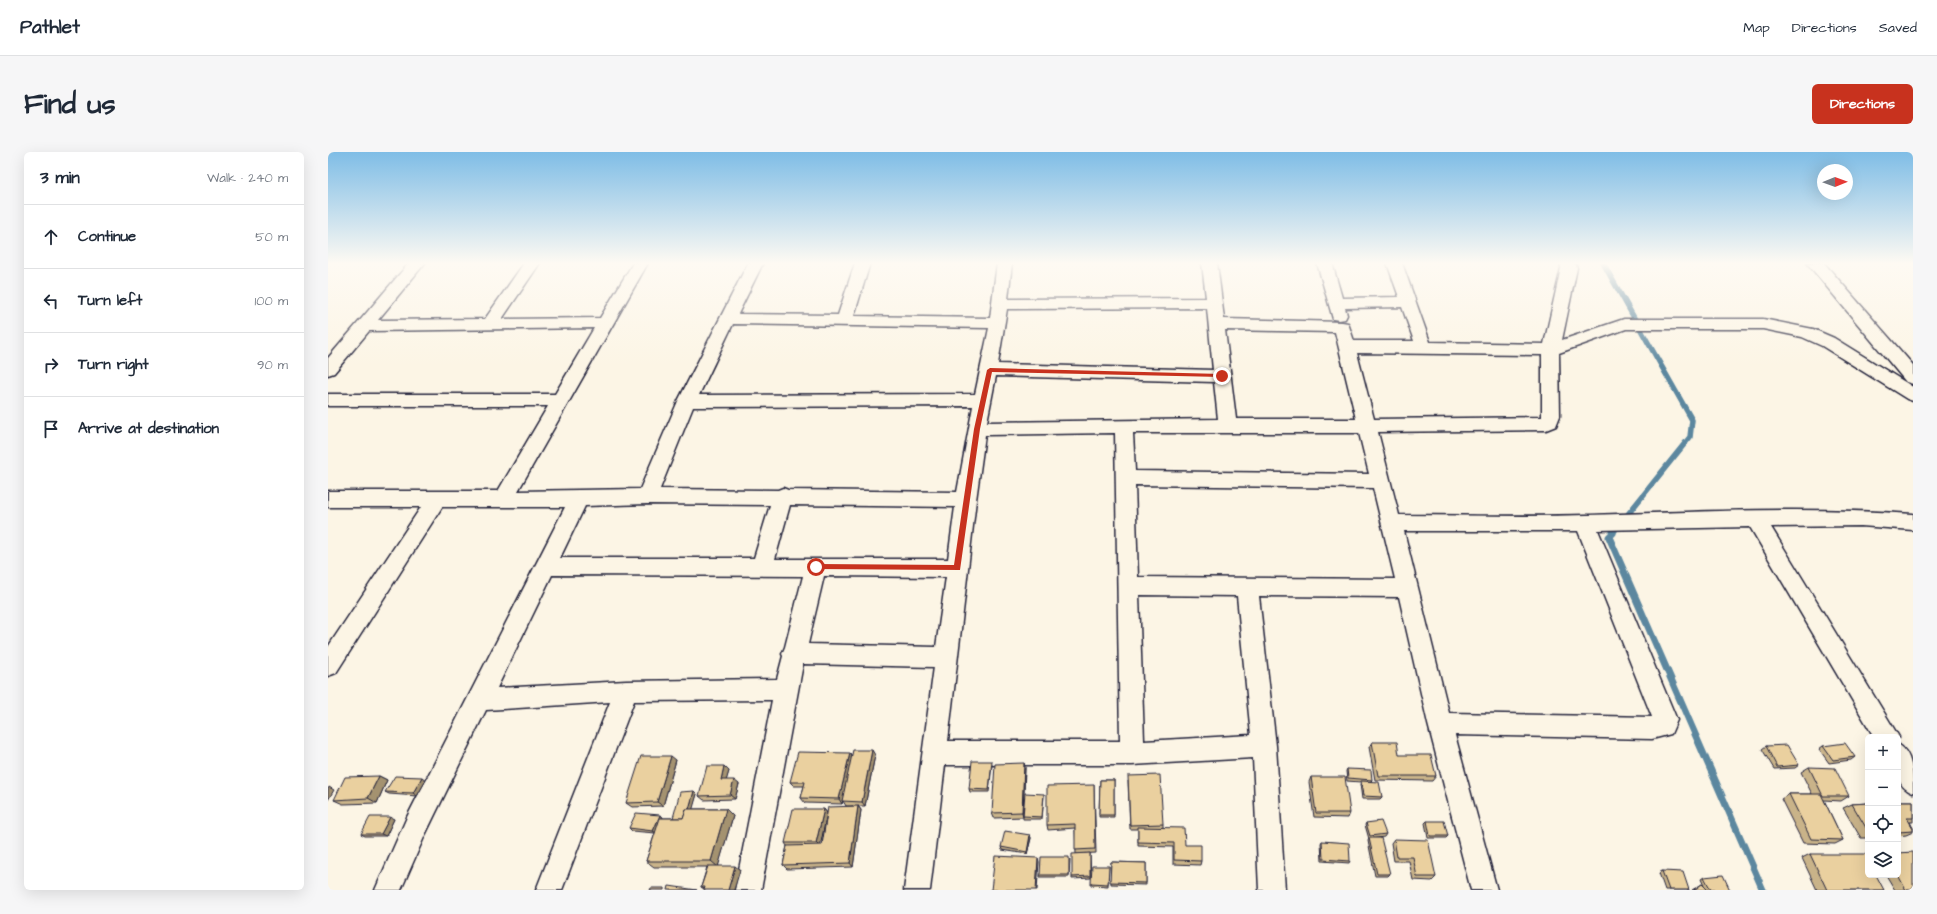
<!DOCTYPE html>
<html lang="en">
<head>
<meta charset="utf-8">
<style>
	:root { --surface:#fff; --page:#f6f6f7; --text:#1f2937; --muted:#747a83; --line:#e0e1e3; --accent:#c8321e }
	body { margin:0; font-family:"Architects Daughter",sans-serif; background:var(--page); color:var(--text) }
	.controls { position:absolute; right:12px; bottom:12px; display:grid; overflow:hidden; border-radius:6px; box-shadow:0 4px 16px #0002 }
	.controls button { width:36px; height:36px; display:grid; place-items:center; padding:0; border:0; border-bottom:1px solid var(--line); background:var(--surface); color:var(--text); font:20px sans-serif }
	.compass { position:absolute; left:1489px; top:12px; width:36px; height:36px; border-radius:50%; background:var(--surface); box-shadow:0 4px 16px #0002; rotate:89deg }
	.stop { position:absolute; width:12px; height:12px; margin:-9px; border:3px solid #c8321e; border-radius:50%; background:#fff }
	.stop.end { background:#c8321e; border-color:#fff; box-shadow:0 1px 4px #0008 }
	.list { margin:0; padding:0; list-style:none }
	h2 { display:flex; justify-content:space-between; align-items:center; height:52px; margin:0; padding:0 16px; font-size:17px }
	h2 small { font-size:13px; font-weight:400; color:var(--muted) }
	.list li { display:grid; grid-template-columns:26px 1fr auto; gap:12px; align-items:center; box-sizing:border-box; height:64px; padding:0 16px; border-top:1px solid var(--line) }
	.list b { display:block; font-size:15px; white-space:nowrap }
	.list em { font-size:13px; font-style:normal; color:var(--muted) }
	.icon { flex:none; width:22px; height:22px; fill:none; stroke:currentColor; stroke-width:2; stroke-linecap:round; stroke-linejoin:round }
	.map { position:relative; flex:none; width:1585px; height:738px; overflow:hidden; border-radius:6px }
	header { display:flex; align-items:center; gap:24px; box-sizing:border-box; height:56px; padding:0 20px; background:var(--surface); border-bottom:1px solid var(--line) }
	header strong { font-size:19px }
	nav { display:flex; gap:22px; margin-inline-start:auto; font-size:14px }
	.intro { display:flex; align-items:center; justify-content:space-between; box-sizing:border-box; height:96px; padding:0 24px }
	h1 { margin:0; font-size:28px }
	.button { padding:10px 18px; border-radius:6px; background:var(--accent); color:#fff; font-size:14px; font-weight:700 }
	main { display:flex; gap:24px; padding:0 24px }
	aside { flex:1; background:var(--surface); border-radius:6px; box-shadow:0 4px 16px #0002 }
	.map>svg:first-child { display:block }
</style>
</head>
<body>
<header>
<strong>Pathlet</strong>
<nav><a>Map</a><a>Directions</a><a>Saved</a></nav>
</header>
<div class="intro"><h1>Find us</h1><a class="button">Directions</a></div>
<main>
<aside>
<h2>3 min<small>Walk · 240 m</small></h2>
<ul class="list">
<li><svg class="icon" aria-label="ahead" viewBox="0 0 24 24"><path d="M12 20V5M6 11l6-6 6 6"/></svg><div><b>Continue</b></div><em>50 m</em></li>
<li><svg class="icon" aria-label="left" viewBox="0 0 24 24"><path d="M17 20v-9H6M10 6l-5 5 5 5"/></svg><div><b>Turn left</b></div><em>100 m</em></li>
<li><svg class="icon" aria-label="right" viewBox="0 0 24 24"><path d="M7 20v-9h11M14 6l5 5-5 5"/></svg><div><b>Turn right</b></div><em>90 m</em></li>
<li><svg class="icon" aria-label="arrive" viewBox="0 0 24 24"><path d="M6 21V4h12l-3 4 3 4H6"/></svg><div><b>Arrive at destination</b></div></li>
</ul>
</aside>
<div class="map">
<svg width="1585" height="738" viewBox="0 0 1585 738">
	<rect width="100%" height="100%" fill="#fcf5e5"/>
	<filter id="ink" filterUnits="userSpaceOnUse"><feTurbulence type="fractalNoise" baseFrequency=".025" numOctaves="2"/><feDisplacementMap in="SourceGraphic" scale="8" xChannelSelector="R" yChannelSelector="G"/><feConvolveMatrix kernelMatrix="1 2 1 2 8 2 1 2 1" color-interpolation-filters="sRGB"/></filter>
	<g filter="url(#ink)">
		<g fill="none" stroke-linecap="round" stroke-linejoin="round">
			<polyline stroke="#5b879f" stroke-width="5.5" points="1275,111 1364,268 1362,285 1284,382"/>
			<polyline stroke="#5b879f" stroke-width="7" points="1285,381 1281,385 1435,738"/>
			<g stroke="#22223b" stroke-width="3">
				<g id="street">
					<path d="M81,111H97L50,168L157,167L196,111H212L174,167L272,166L305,111H320L190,339L312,337L350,249L420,111H435L410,162L510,163L527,111H542L526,164L662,166L669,111H684L680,147L878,146L874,111H889L896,167L1014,170L1020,171L1026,189H1086L1074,155L1017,156L1019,163L1017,167L1011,168L1005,167L989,111H1004L1014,146L1071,145L1059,111H1074L1102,190L1216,192L1233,116L1232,111H1247L1249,116L1234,188L1296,167H1435L1485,177L1506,186L1585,235V249L1579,247L1494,194L1474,185L1435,177H1298L1231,201L1232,264L1228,274L1218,278L1050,280L1071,363C1134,363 1197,365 1259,363C1368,360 1477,354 1585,362V378L1533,374L1443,375L1571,585L1570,587V585H1546L1422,375L1270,378L1349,568L1343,582L1324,587L1127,583L1169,738H1143L1100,572L1071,445L931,444L948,594L957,738H931L925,606L804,613H617L602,738H576L606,515L475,512L433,738H407L444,548L306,549L234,738H208L282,550L158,558L97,683L73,738H47L79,665L237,355H114L8,521L0,524V495L93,355H0V339H170L220,254H0V242H227L266,176L41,179L6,221L0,223V206ZM879,156L885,218L670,212L679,157ZM405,172L661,176L647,242L371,243ZM897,178L1007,180L1028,267H908ZM1029,201L1214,203V265L1046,267ZM668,224L886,230L890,267L659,270ZM645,254L629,340L460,338L455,336L450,338L332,337L365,255ZM787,281L792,589H620L648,348L657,283ZM805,281H1031L1041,322L807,319ZM807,333L1045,336L1067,427L810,425ZM319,352L442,353L426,406H232L257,354ZM462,353L627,355L620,407H447ZM1076,379H1250L1324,565L1121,561ZM224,423L475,424L457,495L454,502L455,504L449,527L298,529L169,536ZM496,424L618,425L608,495L480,492ZM811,443L909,444L923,583L816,589Z"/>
					<path d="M1570,592C1585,601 1585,622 1585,641C1564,633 1570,612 1570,592Z"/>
				</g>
			</g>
			<g stroke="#22223b" stroke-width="3">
				<polygon id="secondary" points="1479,111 1496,111 1585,213 1585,232 1578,230"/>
			</g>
			<use href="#street" fill="#fcf5e5" fill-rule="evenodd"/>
			<use href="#secondary" fill="#fcf5e5" fill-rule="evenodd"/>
		</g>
		<g fill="#c9b389" stroke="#22223b" fill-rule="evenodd">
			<polygon points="1044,590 1071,603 1108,624 1104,629 1047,628 1041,595"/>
			<polygon points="1438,594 1471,613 1467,616 1446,617 1434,597"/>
			<polygon points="1495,594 1527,605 1523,608 1501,611 1491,597"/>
			<path d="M547,603L537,654H530L533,658L525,715L459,717L455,713L459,694L457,691L496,657L499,661L525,654H518L515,649L514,652L477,651L473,646L476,634H466L462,630L524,605ZM499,661L494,693H492Z"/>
			<polygon points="348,608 335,654 304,655 298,651"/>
			<polygon points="696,611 697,616 695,660 716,642 716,644 714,667 695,667 695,665 666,666 664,661"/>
			<polygon points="664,612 661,640 642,640 641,637"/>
			<polygon points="1481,615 1521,644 1513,649 1496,648 1515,688 1507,692 1475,691 1453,647 1461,642 1484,642 1473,620"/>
			<polygon points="1019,617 1044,628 1043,629 1054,645 1052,647 1034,647 1032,632 1033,630 1019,629 1018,619"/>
			<polygon points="401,619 398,628 411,632 407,647 376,648 371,644"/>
			<polygon points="51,624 59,628 49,651 15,652 6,648"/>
			<polygon points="983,625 1022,661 1020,666 986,665 981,630"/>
			<polygon points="98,628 89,644 61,642 57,640"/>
			<polygon points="772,628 786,628 786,665 771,665"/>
			<polygon points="800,629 835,672 835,675 857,693 873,709 872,713 845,712 845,695 810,694 810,677 802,677"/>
			<polygon points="766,633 768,701 748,702 747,676 720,678 719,673"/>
			<polygon points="369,642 364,657 398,657 405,664 390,714 412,718 376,737 373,735 379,715 326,715 318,709 327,681 304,679 301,676 335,665 334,666 345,666"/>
			<polygon points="1570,649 1585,649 1585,670 1582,670 1585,676 1585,680 1578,683 1570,684"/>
			<polygon points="1540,651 1540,686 1533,686 1515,656 1524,652"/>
			<polygon points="66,667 58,684 37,684 33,682"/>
			<polygon points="1099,669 1120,684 1118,686 1100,686 1097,671"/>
			<polygon points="1038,671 1058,682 1056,685 1041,687 1037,673"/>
			<polygon points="702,683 703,686 699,702 674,698 673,695"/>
			<polygon points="1041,686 1062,722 1060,724 1047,724 1040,689"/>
			<polygon points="1066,687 1108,725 1104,729 1085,728 1081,709 1066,709 1063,691"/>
			<polygon points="994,689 1022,709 1021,711 994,709 993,691"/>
			<polygon points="762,701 763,726 744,727 744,725"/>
			<polygon points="1482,702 1556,738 1489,738 1474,706"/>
			<polygon points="742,707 741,725 712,725 712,723"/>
			<polygon points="783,710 818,711 818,733 783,732"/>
			<polygon points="781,714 780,734 763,733 763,731"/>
			<polygon points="1334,719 1361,738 1337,738 1331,721"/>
			<polygon points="1558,723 1570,723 1585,738 1567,738"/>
			<polygon points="1376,725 1402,738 1364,738 1374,732 1376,734 1373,727"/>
		</g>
		<g fill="#a4926f" stroke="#22223b">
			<polygon points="544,598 547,603 537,654 534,650"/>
			<polygon points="522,601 525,606 514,652 511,647"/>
			<polygon points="343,604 348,608 335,654 329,650"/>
			<polygon points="696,611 697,616 695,665 694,660"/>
			<polygon points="396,614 401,619 397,633 393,628"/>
			<polygon points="51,624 59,628 49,651 40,646"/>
			<polygon points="94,625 98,628 89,644 85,641"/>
			<polygon points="406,628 411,632 407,647 402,643"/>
			<polygon points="1,635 6,638 0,648 0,638"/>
			<polygon points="366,639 369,642 361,670 358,668"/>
			<polygon points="530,654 533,658 525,715 522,711"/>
			<polygon points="398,657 405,664 390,715 383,709"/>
			<polygon points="496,657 499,661 492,695 488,691"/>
			<polygon points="332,663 335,665 328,681 325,679"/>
			<polygon points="62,665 66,667 58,684 53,682"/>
			<polygon points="702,683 703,686 699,702 699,700"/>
			<polygon points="710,706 711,710 709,738 708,738"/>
			<polygon points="407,714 412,718 406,738 400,738"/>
		</g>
		<g fill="#ead09f" stroke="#22223b">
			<polygon points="1044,590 1069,590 1071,603 1103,603 1108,624 1050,624"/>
			<polygon points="1517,591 1527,605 1505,608 1495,594"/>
			<polygon points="1459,593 1471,613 1449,615 1438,594"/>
			<polygon points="525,598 544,598 534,650 514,649"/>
			<polygon points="470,600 522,601 511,647 473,646 477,630 462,630"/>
			<polygon points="313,604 343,604 329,650 298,651"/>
			<polygon points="644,609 664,609 661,638 641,637"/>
			<polygon points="696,611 694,660 664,661 667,612"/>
			<polygon points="379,614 396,614 393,628 406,628 402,643 371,644"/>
			<polygon points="1481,615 1507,616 1521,644 1495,644"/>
			<polygon points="1019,617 1043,618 1044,628 1020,626"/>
			<polygon points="832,623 835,672 802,673 800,624"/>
			<polygon points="51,624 40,646 6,648 17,625"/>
			<polygon points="67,624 94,625 85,641 57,640"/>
			<polygon points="983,625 1017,625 1022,661 988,661"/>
			<polygon points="772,628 786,628 786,663 771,663"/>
			<polygon points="1033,629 1051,630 1054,645 1035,644"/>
			<polygon points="766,633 767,697 747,698 747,672 719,673 719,634"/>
			<polygon points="366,639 361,657 358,657 355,666 345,666 352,640"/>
			<polygon points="697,641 716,642 714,665 695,664"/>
			<polygon points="1461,642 1493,642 1515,688 1483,687"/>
			<polygon points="1570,649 1585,649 1585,666 1579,666 1585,676 1585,679 1570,680"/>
			<polygon points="1540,651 1540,679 1524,652"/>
			<polygon points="530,654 522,711 455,713 459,694 494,693 500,655"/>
			<polygon points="358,657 398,657 383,709 318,709 332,666 355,666"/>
			<polygon points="465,657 496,657 488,691 457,691"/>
			<polygon points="308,661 332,663 325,679 301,676"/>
			<polygon points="42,665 62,665 53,682 33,682"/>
			<polygon points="1053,669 1058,682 1042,684 1038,671"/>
			<polygon points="1099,669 1116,669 1120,684 1102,684"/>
			<polygon points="810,675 856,676 857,693 873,693 873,709 846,708 846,691 810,690"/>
			<polygon points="677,679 702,683 699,700 673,695"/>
			<polygon points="1041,686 1053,686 1062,722 1049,722"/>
			<polygon points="1066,687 1100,688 1108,725 1089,725 1085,705 1069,705"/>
			<polygon points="994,689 1021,691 1022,709 995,707"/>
			<polygon points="1585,700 1585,738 1578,738 1570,723 1570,701"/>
			<polygon points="762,701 762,724 744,725 744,702"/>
			<polygon points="1482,702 1538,702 1540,707 1540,723 1548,723 1556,738 1499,738"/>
			<polygon points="667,704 710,706 708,738 663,738"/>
			<polygon points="713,705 741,705 741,723 712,723"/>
			<polygon points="783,710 818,711 818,731 782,730"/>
			<polygon points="380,714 407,714 400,738 376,738 377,735 373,735"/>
			<polygon points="764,714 781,714 780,732 763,731"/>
			<polygon points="1334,719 1355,720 1361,738 1341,738"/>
			<polygon points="1395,723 1402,738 1383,738 1376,725"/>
			<polygon points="1374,732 1380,738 1366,738"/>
			<polygon points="341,734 369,738 340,738"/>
			<polygon points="323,736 336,736 336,738 322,738"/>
		</g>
	</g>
	<linearGradient id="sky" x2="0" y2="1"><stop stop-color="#7fbde6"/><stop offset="0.52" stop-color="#fefaf3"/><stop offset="1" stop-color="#fefaf3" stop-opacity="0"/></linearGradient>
	<rect width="1585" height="214" fill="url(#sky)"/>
	<polygon fill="#c8321e" points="662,216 894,222 897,224 894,225 664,220 652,277 632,418 485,417 485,413 488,412 626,413 646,277 659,218"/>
</svg>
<div class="controls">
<button>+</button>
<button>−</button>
<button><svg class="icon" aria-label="locate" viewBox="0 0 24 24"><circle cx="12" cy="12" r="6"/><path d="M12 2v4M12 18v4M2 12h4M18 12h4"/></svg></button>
<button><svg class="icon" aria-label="layers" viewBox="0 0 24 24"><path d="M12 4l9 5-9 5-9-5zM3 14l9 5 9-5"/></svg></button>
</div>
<svg class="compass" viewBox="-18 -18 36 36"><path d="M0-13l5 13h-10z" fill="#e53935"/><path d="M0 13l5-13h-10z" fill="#747a83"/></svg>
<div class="stop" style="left:488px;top:415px"></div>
<div class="stop end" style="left:894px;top:224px"></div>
</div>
</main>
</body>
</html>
